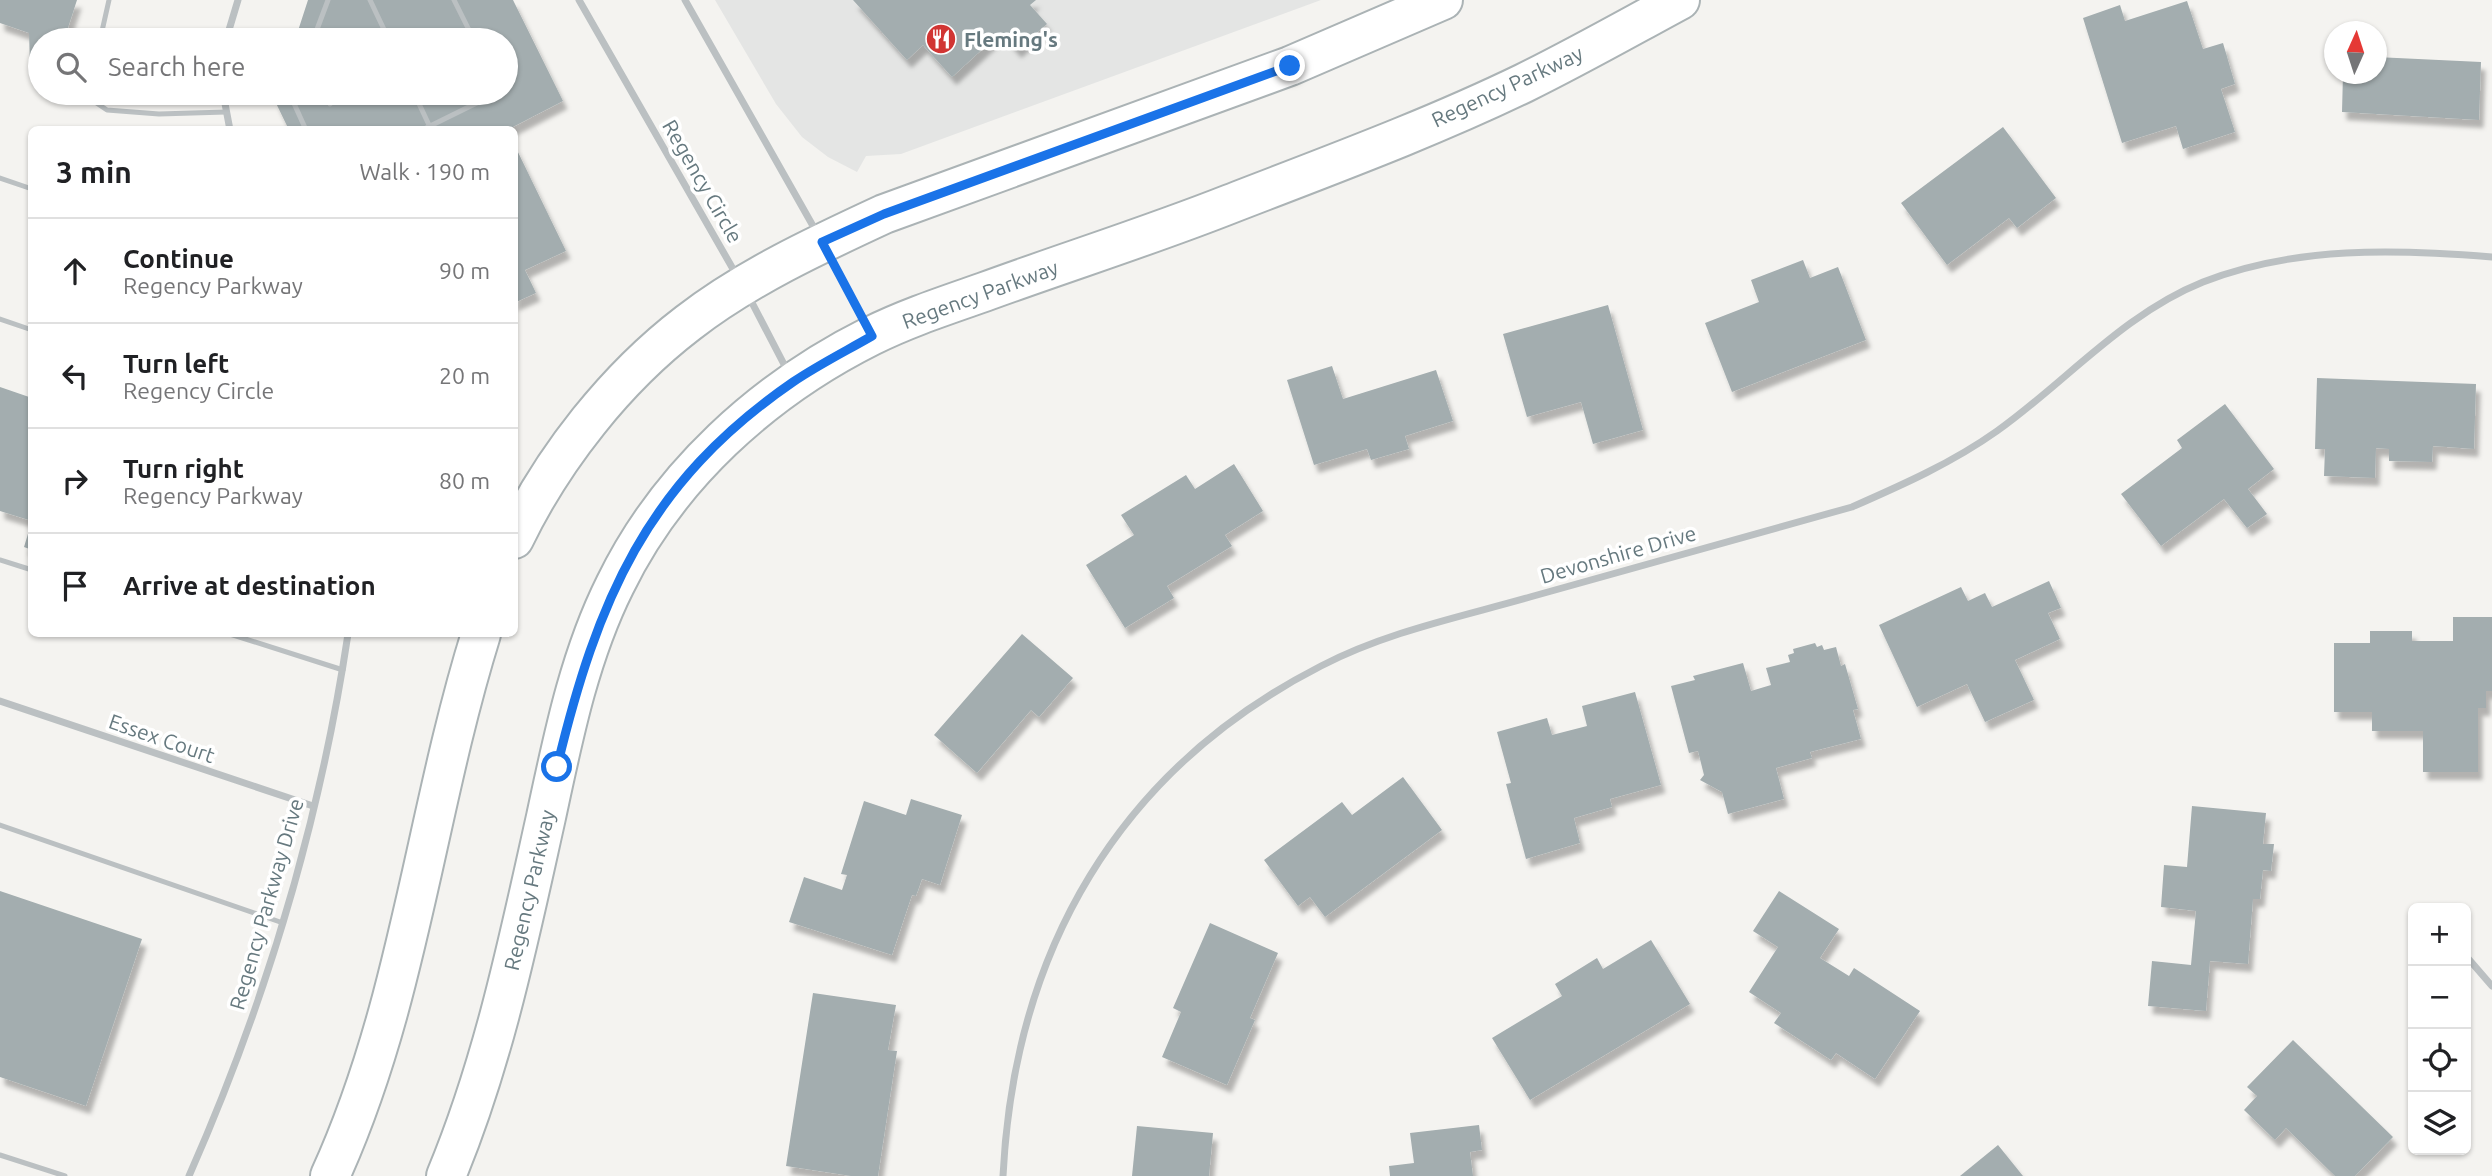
<!DOCTYPE html>
<html lang="en">
<head>
<meta charset="utf-8">
<style>
	:root { --surface:#fff; --page:#f6f6f6; --text:#202124; --muted:#757577; --line:#e0e0e0 }
	body { margin:0; font-family:Ubuntu,sans-serif; background:var(--page); color:var(--text) }
	.controls { position:absolute; right:21px; bottom:21px; display:grid; overflow:hidden; border-radius:10px; box-shadow:0 2px 5px #0004 }
	.controls button { width:63px; height:63px; display:grid; place-items:center; padding:0; border:0; border-bottom:2px solid var(--line); background:var(--surface); color:var(--text); font:35px sans-serif }
	.compass { position:absolute; left:2324px; top:21px; width:63px; height:63px; border-radius:50%; background:var(--surface); box-shadow:0 2px 5px #0004; rotate:3deg }
	.stop { position:absolute; width:21px; height:21px; margin:-16px; border:5px solid #1a73e8; border-radius:50%; background:#fff }
	.stop.end { background:#1a73e8; border-color:#fff; box-shadow:0 2px 7px #0008 }
	.list { margin:0; padding:0; list-style:none }
	h2 { display:flex; justify-content:space-between; align-items:center; height:91px; margin:0; padding:0 28px; font-size:30px }
	h2 small { font-size:23px; font-weight:400; color:var(--muted) }
	.list li { display:grid; grid-template-columns:46px 1fr auto; gap:21px; align-items:center; box-sizing:border-box; height:105px; padding:0 28px; border-top:2px solid var(--line) }
	.list b { display:block; font-size:26px; white-space:nowrap }
	.list p { margin:0; font-size:23px; white-space:nowrap; color:var(--muted) }
	.list em { font-size:23px; font-style:normal; color:var(--muted) }
	.icon { flex:none; width:38px; height:38px; fill:none; stroke:currentColor; stroke-width:2; stroke-linecap:round; stroke-linejoin:round }
	.map { position:relative; flex:none; width:2492px; height:1176px; overflow:hidden }
	.search { position:absolute; background:var(--surface); box-shadow:0 2px 5px #0004; left:28px; top:28px; width:490px; height:77px; display:flex; align-items:center; gap:18px; box-sizing:border-box; padding:0 24px; border-radius:38px; color:var(--muted); font-size:26px }
	.panel { position:absolute; background:var(--surface); box-shadow:0 2px 5px #0004; left:28px; top:126px; width:490px; height:511px; border-radius:10px }
	.map>svg:first-child { display:block }
</style>
</head>
<body>
<div class="map">
<svg width="2492" height="1176" viewBox="0 0 2492 1176">
	<defs>
		<filter id="shadow"><feDropShadow dx="4.5" dy="8" stdDeviation="2" flood-color="#0004"/></filter>
	</defs>
	<rect width="100%" height="100%" fill="#f4f3f0"/>
	<polygon fill="#e4e5e4" points="715,0 1321,0 901,154 866,156 857,172 828,157 802,137 776,104"/>
	<g fill="#a3adaf" filter="url(#shadow)">
		<polygon points="0,0 77,0 64,40 40,40 40,65 30,65 29,33 0,23"/>
		<polygon points="308,0 513,0 563,101 507,130 289,130 275,101 278,93 506,93 506,40 295,40"/>
		<polygon points="853,0 1036,0 1030,5 1047,24 1017,50 1001,32 952,77 923,45 907,60"/>
		<polygon points="2187,1 2203,49 2223,43 2235,84 2221,89 2235,132 2183,149 2176,126 2122,143 2083,18 2120,5 2125,21"/>
		<polygon points="2376,57 2481,62 2479,120 2342,112 2343,74 2376,74"/>
		<polygon points="2003,127 2056,198 2017,228 2009,218 1947,265 1901,203"/>
		<polygon points="514,144 566,251 525,270 536,293 514,303"/>
		<polygon points="1803,260 1810,278 1838,267 1866,340 1732,392 1705,323 1759,302 1751,280"/>
		<polygon points="1608,305 1643,430 1593,444 1581,402 1527,417 1503,334"/>
		<polygon points="1332,366 1343,399 1436,370 1453,421 1405,436 1409,449 1371,460 1367,449 1314,465 1287,380"/>
		<polygon points="2317,378 2476,384 2474,449 2433,446 2432,462 2389,461 2389,449 2376,448 2375,478 2324,476 2325,449 2315,449"/>
		<polygon points="0,387 32,398 32,521 0,511"/>
		<polygon points="2225,404 2274,469 2248,489 2267,514 2247,528 2224,499 2161,546 2121,494 2182,448 2177,440"/>
		<polygon points="1234,464 1263,511 1225,535 1232,546 1167,586 1174,598 1125,628 1086,565 1134,535 1121,515 1186,475 1195,489"/>
		<polygon points="31,524 32,524 32,550 24,547"/>
		<polygon points="2049,581 2061,608 2048,613 2060,639 2015,660 2034,700 1985,722 1967,684 1917,707 1879,625 1961,587 1968,601 1985,593 1992,607"/>
		<polygon points="2453,617 2492,617 2492,691 2486,691 2486,708 2478,708 2478,772 2423,772 2423,731 2372,731 2372,712 2334,712 2334,643 2370,643 2370,631 2412,631 2412,641 2453,641"/>
		<polygon points="1022,634 1073,678 1039,717 1031,710 977,773 934,735"/>
		<polygon points="1815,643 1817,647 1822,645 1824,650 1836,647 1841,666 1845,664 1858,709 1853,710 1861,739 1810,752 1812,758 1776,768 1784,799 1728,814 1722,792 1700,780 1704,775 1698,751 1689,753 1671,686 1695,680 1693,676 1743,663 1751,691 1771,685 1766,668 1790,662 1788,655 1794,653 1793,649"/>
		<polygon points="1635,692 1661,785 1610,799 1612,807 1574,818 1580,843 1526,859 1506,784 1511,783 1497,732 1547,718 1552,735 1587,726 1582,706"/>
		<polygon points="1403,777 1442,830 1325,917 1310,897 1298,906 1264,860 1342,802 1352,815"/>
		<polygon points="911,799 962,815 940,885 922,879 916,896 912,895 892,955 789,922 804,877 842,890 847,875 841,874 864,801 906,815"/>
		<polygon points="2192,806 2266,813 2263,844 2274,844 2271,871 2263,870 2260,899 2253,899 2248,964 2210,961 2206,1011 2148,1006 2152,961 2191,965 2196,911 2161,907 2164,865 2187,867"/>
		<polygon points="0,891 142,939 86,1106 0,1077"/>
		<polygon points="1779,891 1839,929 1820,958 1849,976 1854,968 1920,1011 1875,1079 1836,1053 1831,1060 1774,1023 1781,1013 1749,992 1778,947 1753,931"/>
		<polygon points="1210,923 1278,953 1250,1018 1255,1020 1227,1085 1162,1057 1181,1012 1173,1008"/>
		<polygon points="1651,940 1690,1004 1530,1100 1492,1038 1562,996 1555,984 1597,958 1603,969"/>
		<polygon points="813,993 896,1005 888,1050 897,1051 878,1176 851,1176 786,1166"/>
		<polygon points="2293,1040 2393,1137 2355,1176 2335,1176 2286,1128 2275,1140 2244,1110 2257,1096 2247,1087"/>
		<polygon points="1479,1125 1482,1150 1470,1152 1473,1176 1390,1176 1389,1166 1414,1163 1410,1133"/>
		<polygon points="1137,1126 1213,1133 1209,1176 1132,1176"/>
		<polygon points="1998,1145 2023,1176 1960,1176"/>
	</g>
	<g fill="none" stroke-linecap="round" stroke-linejoin="round">
		<g stroke="#abb3b5" stroke-width="42">
			<g id="secondary">
				<path d="M514,539C553,458 616,378 688,323C746,278 817,245 884,214L1290,66L1443,0"/>
				<path d="M330,1176C409,1003 425,814 481,634"/>
				<path d="M446,1176C494,1061 519,938 546,817C563,738 579,657 615,585C668,476 763,390 871,336C907,318 947,305 984,292C1066,262 1149,236 1230,204C1328,166 1429,129 1524,83C1577,57 1628,28 1680,0"/>
			</g>
		</g>
		<g stroke="#bbc0c2" stroke-width="5">
			<polyline points="370,0 389,40"/>
			<polyline points="454,0 474,40"/>
			<polyline points="100,40 109,0"/>
			<polyline points="313,40 328,0"/>
			<polyline points="87,93 86,96 107,110 159,114 226,112"/>
			<polyline points="294,93 292,99 306,130"/>
			<polyline points="328,93 330,104"/>
			<polyline points="414,93 429,125"/>
			<polyline points="336,129 336,130"/>
			<polyline points="422,130 497,93"/>
			<polyline points="0,178 32,189"/>
			<polyline points="0,319 32,330"/>
			<polyline points="0,560 32,570"/>
			<polyline points="230,634 343,670"/>
			<polyline points="0,825 283,923"/>
			<polyline points="0,1155 65,1176"/>
		</g>
		<g stroke="#bbc0c2" stroke-width="7">
			<polyline points="579,0 737,276"/>
			<polyline points="685,0 817,233"/>
			<polyline points="226,40 238,0"/>
			<polyline points="223,93 230,130"/>
			<polyline points="828,253 866,326"/>
			<polyline points="748,295 788,372"/>
			<polyline points="0,701 313,806"/>
			<polyline points="2466,956 2492,986"/>
			<path d="M189,1176C265,1004 320,820 348,634"/>
			<path d="M1003,1176C1014,951 1118,770 1321,666C1386,632 1460,617 1530,597C1637,567 1744,537 1852,507C1902,485 1952,463 1997,431C2066,382 2123,314 2203,282C2295,246 2396,249 2492,257"/>
		</g>
		<use href="#secondary" stroke="#fff" stroke-width="38"/>
	</g>
	<g fill="none" stroke-linecap="round" stroke-linejoin="round">
		<path stroke="#1a73e8" stroke-width="9" d="M557,767C597,601 646,483 793,382C818,365 846,351 872,336L822,242L884,214L1290,66"/>
	</g>
	<defs>
		<g id="restaurant-disc" transform="scale(1.575)"><circle r="9.5" fill="#d13533" stroke="#fff"/><path d="M-5-6h1v4h1v-4h1v4h1v-4h1v5L-1.5 .5V6h-2V.5L-5-1ZM5-6V6H3V1.5H1.5Q1.5-4 5-6Z" fill="#fff"/></g>
	</defs>
	<g fill-rule="evenodd">
		<use href="#restaurant-disc" x="941" y="39"/>
	</g>
	<g text-anchor="middle" dominant-baseline="central" stroke-width="7" stroke-linejoin="round" paint-order="stroke">
		<g font-size="21" font-weight="bold" fill="#66797f" stroke="#fff" text-anchor="start">
			<text x="964" y="39">Fleming's</text>
		</g>
		<g font-size="21" fill="#66797f" stroke="#fff">
			<text transform="translate(1507 86) rotate(-25)">Regency Parkway</text>
			<text transform="translate(703 181) rotate(60)">Regency Circle</text>
			<text transform="translate(980 294) rotate(-20)">Regency Parkway</text>
			<text transform="translate(1618 554) rotate(-16)">Devonshire Drive</text>
			<text transform="translate(162 738) rotate(19)">Essex Court</text>
			<text transform="translate(529 890) rotate(-77)">Regency Parkway</text>
			<text transform="translate(266 904) rotate(-74)">Regency Parkway Drive</text>
		</g>
	</g>
</svg>
<div class="controls">
<button>+</button>
<button>−</button>
<button><svg class="icon" aria-label="locate" viewBox="0 0 24 24"><circle cx="12" cy="12" r="6"/><path d="M12 2v4M12 18v4M2 12h4M18 12h4"/></svg></button>
<button><svg class="icon" aria-label="layers" viewBox="0 0 24 24"><path d="M12 4l9 5-9 5-9-5zM3 14l9 5 9-5"/></svg></button>
</div>
<svg class="compass" viewBox="-18 -18 36 36"><path d="M0-13l5 13h-10z" fill="#e53935"/><path d="M0 13l5-13h-10z" fill="#757577"/></svg>
<div class="stop" style="left:557px;top:767px"></div>
<div class="stop end" style="left:1290px;top:66px"></div>
<div class="search"><svg class="icon" aria-label="search" viewBox="0 0 24 24"><circle cx="10" cy="10" r="6"/><path d="M15 15l6 6"/></svg>Search here</div>
<section class="panel">
<h2>3 min<small>Walk · 190 m</small></h2>
<ul class="list">
<li><svg class="icon" aria-label="ahead" viewBox="0 0 24 24"><path d="M12 20V5M6 11l6-6 6 6"/></svg><div><b>Continue</b><p>Regency Parkway</p></div><em>90 m</em></li>
<li><svg class="icon" aria-label="left" viewBox="0 0 24 24"><path d="M17 20v-9H6M10 6l-5 5 5 5"/></svg><div><b>Turn left</b><p>Regency Circle</p></div><em>20 m</em></li>
<li><svg class="icon" aria-label="right" viewBox="0 0 24 24"><path d="M7 20v-9h11M14 6l5 5-5 5"/></svg><div><b>Turn right</b><p>Regency Parkway</p></div><em>80 m</em></li>
<li><svg class="icon" aria-label="arrive" viewBox="0 0 24 24"><path d="M6 21V4h12l-3 4 3 4H6"/></svg><div><b>Arrive at destination</b></div></li>
</ul>
</section>
</div>
</body>
</html>
